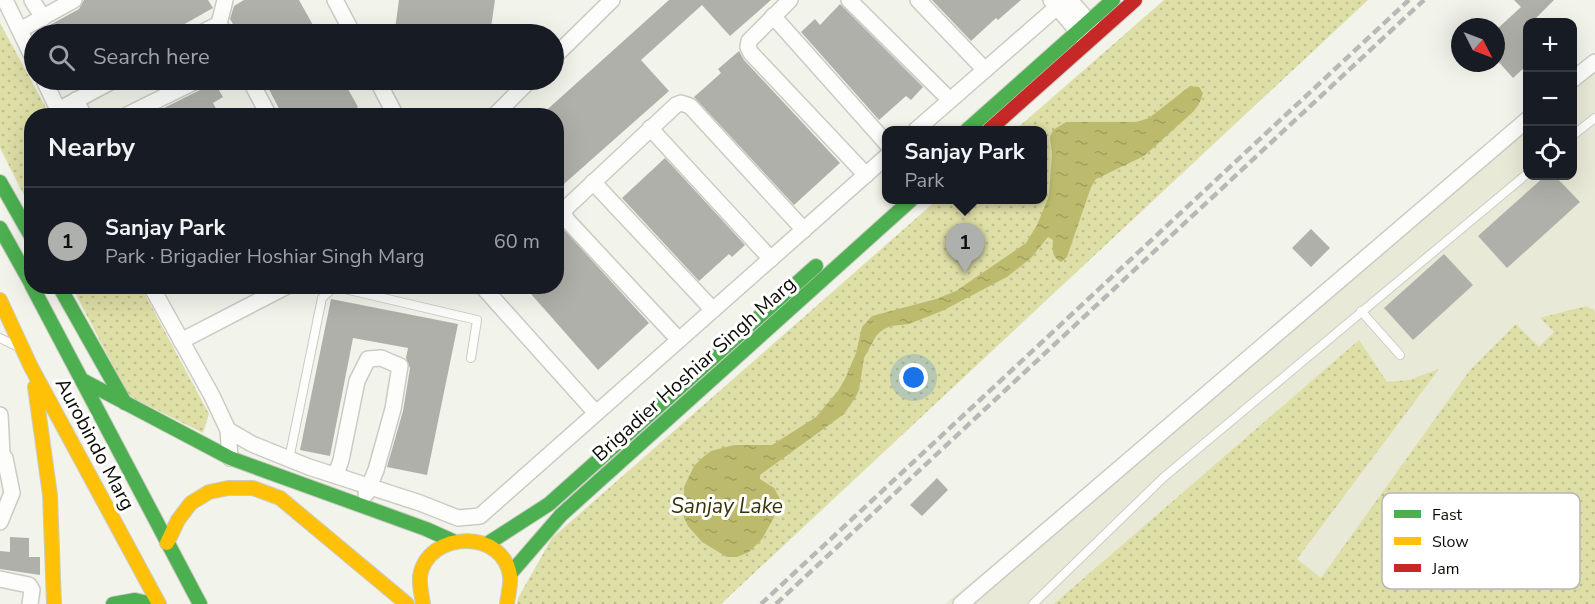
<!DOCTYPE html>
<html lang="en">
<head>
<meta charset="utf-8">
<style>
	:root { --surface:#171b24; --page:#20242c; --text:#f1f3f6; --muted:#9ea1a6; --line:#363941; --accent:#aeb0ae }
	body { margin:0; font-family:"Nunito Sans",sans-serif; background:var(--page); color:var(--text) }
	.controls { position:absolute; right:18px; top:18px; display:grid; overflow:hidden; border-radius:12px; box-shadow:0 6px 24px #0002 }
	.controls button { width:54px; height:54px; display:grid; place-items:center; padding:0; border:0; border-bottom:2px solid var(--line); background:var(--surface); color:var(--text); font:30px sans-serif }
	.compass { position:absolute; left:1451px; top:18px; width:54px; height:54px; border-radius:50%; background:var(--surface); box-shadow:0 6px 24px #0002; rotate:132deg }
	.you { position:absolute; left:914px; top:378px; width:21px; height:21px; margin:-15px; border:4px solid #fff; border-radius:50%; background:#1a73e8; box-shadow:0 0 0 9px #1a73e833 }
	.badge { display:grid; place-items:center; width:39px; height:39px; border-radius:50%; background:var(--accent); color:#111; font-size:20px; font-weight:700 }
	.pin { position:absolute; translate:-50% -50px; filter:drop-shadow(0 2px 3px #0008) }
	.pin::after { content:''; position:absolute; top:32px; width:21px; height:18px; background:inherit; clip-path:polygon(0 0,100% 0,50% 100%) }
	.popup { position:absolute; left:882px; top:126px; width:165px; height:78px; box-sizing:border-box; display:grid; place-content:center; border-radius:12px; background:var(--surface); filter:drop-shadow(0 2px 4px #0005); font-size:20px; white-space:nowrap; color:var(--muted) }
	.popup b { font-size:22px; color:var(--text) }
	.popup::after { content:''; position:absolute; left:50%; top:100%; margin-left:-12px; border:12px solid transparent; border-top-color:var(--surface) }
	.list { margin:0; padding:0; list-style:none }
	h2 { display:flex; justify-content:space-between; align-items:center; height:78px; margin:0; padding:0 24px; font-size:26px }
	h2 small { font-size:20px; font-weight:400; color:var(--muted) }
	.list li { display:grid; grid-template-columns:39px 1fr auto; gap:18px; align-items:center; box-sizing:border-box; height:108px; padding:0 24px; border-top:2px solid var(--line) }
	.list b { display:block; font-size:22px; white-space:nowrap }
	.list p { margin:0; font-size:20px; white-space:nowrap; color:var(--muted) }
	.list em { font-size:20px; font-style:normal; color:var(--muted) }
	.icon { flex:none; width:33px; height:33px; fill:none; stroke:currentColor; stroke-width:2; stroke-linecap:round; stroke-linejoin:round }
	.map { position:relative; flex:none; width:1595px; height:604px; overflow:hidden }
	.search { position:absolute; background:var(--surface); box-shadow:0 6px 24px #0002; left:24px; top:24px; width:540px; height:66px; display:flex; align-items:center; gap:15px; box-sizing:border-box; padding:0 21px; border-radius:33px; color:var(--muted); font-size:22px }
	.panel { position:absolute; background:var(--surface); box-shadow:0 6px 24px #0002; left:24px; top:108px; width:540px; height:186px; border-radius:24px }
	.map>svg:first-child { display:block }
</style>
</head>
<body>
<div class="map">
<svg width="1595" height="604" viewBox="0 0 1595 604">
	<defs>
		<pattern id="green-dots" width="8" height="8" patternUnits="userSpaceOnUse" patternTransform="scale(1.5)"><rect width="8" height="8" fill="#dedea7"/><path d="M2 2h.1M6 6h.1" fill="none" stroke="#bdbd8e" stroke-width="1.8" stroke-linecap="round"/></pattern>
		<pattern id="water-ripples" width="26" height="14" patternUnits="userSpaceOnUse" patternTransform="scale(1.5)"><rect width="26" height="14" fill="#bcbb6d"/><path d="M2 4q2-2 4 0t4 0M15 11q2-2 4 0t4 0" fill="none" stroke="#a0a05d"/></pattern>
	</defs>
	<rect width="100%" height="100%" fill="#f2f3ea"/>
	<polygon fill="#e8e9d7" points="1595,62 1595,604 945,604 1527,119 1528,176 1572,176 1573,81"/>
	<g fill="url(#green-dots)">
		<polygon points="1164,0 1368,0 721,604 517,604 518,598 552,538 937,200 1043,200 1043,130 1015,130"/>
		<polygon points="0,23 50,115 32,116 31,209 0,148"/>
		<polygon points="72,287 141,287 209,414 203,433 129,396"/>
		<polygon points="1586,306 1595,311 1595,604 1054,604 1359,340 1387,382 1409,380 1439,369 1297,559 1321,578 1470,370 1516,324 1539,347 1554,332 1540,318"/>
	</g>
	<path fill="url(#water-ripples)" d="M1190,86L1199,87L1203,93L1200,102L1194,111L1144,156L1096,179L1091,187L1067,257L1061,262C1052,258 1052,249 1053,240L1048,237L1031,258L1007,277L942,311L909,324L891,326L882,330L876,336L864,358L859,390L855,398L844,414L760,475V479L774,488L780,499L777,512L762,539L749,552L737,557H727L702,542L688,526L684,518V487L694,466L702,458L711,451L734,445H772L816,417L838,391L845,379L856,353L862,327L872,316L936,299L956,291L1026,243L1037,225L1049,196L1052,154L1050,137L1053,130L1066,122H1136L1149,118Z"/>
	<g fill="#b0b0aa">
		<polygon points="84,0 208,0 213,8 167,34 41,34 39,31 79,9"/>
		<polygon points="244,0 299,0 318,34 286,34 282,26 267,34 239,34 230,19 234,6"/>
		<polygon points="399,0 495,0 490,34 433,34 395,29"/>
		<polygon points="669,0 771,0 730,36 702,5 641,60 669,91 556,191 556,116 540,116"/>
		<polygon points="932,0 1021,0 998,20 996,18 971,41"/>
		<polygon points="1514,0 1554,0 1532,22 1527,22 1527,27 1523,32 1527,37 1527,65 1513,78 1496,59 1496,30 1521,7"/>
		<polygon points="840,4 923,87 911,100 906,96 879,120 801,32 815,19 820,25"/>
		<polygon points="739,51 744,60 840,163 794,205 694,97 721,73 718,69"/>
		<polygon points="208,80 213,80 223,97 213,103 220,116 148,116 202,89"/>
		<polygon points="264,80 343,80 358,107 355,109 358,116 283,116"/>
		<polygon points="665,158 745,245 732,257 729,254 699,281 622,198"/>
		<polygon points="1545,176 1555,176 1580,202 1507,268 1478,236"/>
		<polygon points="556,221 649,323 598,370 524,286 556,286"/>
		<polygon points="1311,229 1330,248 1311,267 1292,248"/>
		<polygon points="1444,254 1473,285 1413,340 1384,308"/>
		<polygon points="331,299 458,324 427,475 387,467 403,411 410,368 406,358 408,348 353,338 330,456 300,450"/>
		<polygon points="937,478 948,490 922,516 910,505"/>
		<polygon points="10,537 29,538 29,557 40,557 40,575 0,569 0,551 10,552"/>
	</g>
	<g fill="none" stroke-linecap="round" stroke-linejoin="round">
		<g stroke="#cbcbc4" stroke-width="10">
			<g id="lane">
				<polyline points="1572,136 1595,118"/>
				<polyline points="348,286 349,290 477,320 471,358"/>
				<polyline points="1361,311 1400,355"/>
				<polyline points="0,338 16,346"/>
				<polyline points="289,459 322,298 335,286"/>
				<polyline points="1033,604 1164,477 1528,173"/>
			</g>
		</g>
		<g stroke="#cbcbc4" stroke-width="18">
			<g id="street">
				<polyline points="5,0 34,60"/>
				<polyline points="32,0 43,18"/>
				<polyline points="335,0 353,34"/>
				<polyline points="790,0 749,41 748,47 751,53 866,175"/>
				<polyline points="849,0 950,100"/>
				<polyline points="918,0 985,70"/>
				<polyline points="1051,0 1084,39"/>
				<polyline points="1070,0 1095,29"/>
				<polyline points="773,16 887,144"/>
				<polyline points="219,24 225,0"/>
				<polyline points="20,30 74,0"/>
				<polyline points="199,34 219,24 225,34"/>
				<polyline points="554,57 612,0"/>
				<polyline points="44,80 61,116"/>
				<polyline points="250,80 269,116"/>
				<polyline points="377,80 396,116"/>
				<polyline points="1572,80 1595,62"/>
				<polyline points="76,100 84,116"/>
				<polyline points="58,110 114,80"/>
				<polyline points="125,116 198,80"/>
				<polyline points="494,116 530,80"/>
				<polyline points="650,128 771,259"/>
				<polyline points="916,130 1065,0"/>
				<polyline points="593,182 713,310"/>
				<polyline points="151,286 212,396 228,430 230,458"/>
				<polyline points="482,286 596,413"/>
				<polyline points="679,340 567,220 564,214 566,208 676,105 681,103 690,106 804,230"/>
				<polyline points="181,341 287,286"/>
				<polyline points="0,415 2,454"/>
				<polyline points="228,430 252,444 309,467 420,503 458,518 480,516 887,156"/>
				<polyline points="0,452 5,458 12,493 0,522"/>
				<polyline points="336,475 341,460 357,381 368,359 381,358 400,366 393,409 376,470 366,494"/>
				<polyline points="0,579 29,585 32,590 30,604"/>
				<polyline points="961,604 1528,119"/>
			</g>
		</g>
		<g stroke="#cbcbc4" stroke-width="16">
			<g id="fast">
				<polyline points="967,130 1113,0"/>
				<polyline points="0,182 32,238"/>
				<polyline points="0,228 32,285"/>
				<polyline points="32,286 200,604"/>
				<polyline points="59,286 125,403"/>
				<polyline points="84,381 230,458 426,529 453,541"/>
				<polyline points="487,544 549,504 816,266"/>
				<polyline points="510,574 561,515 911,200"/>
				<polyline points="113,604 135,600 152,604"/>
			</g>
		</g>
		<g stroke="#cbcbc4" stroke-width="16">
			<g id="slow">
				<polyline points="0,300 31,367 159,604"/>
				<polyline points="35,387 50,495 54,604"/>
				<polyline points="167,543 178,520 191,503 209,492 228,488 253,488 280,498 407,604"/>
				<path d="M423,604C422,596 419,585 420,576C428,530 504,529 510,576C511,585 508,595 507,604"/>
			</g>
		</g>
		<g stroke="#cbcbc4" stroke-width="16">
			<polyline id="jam" points="989,130 1135,0"/>
		</g>
		<use href="#lane" stroke="#fdfdfc" stroke-width="8"/>
		<use href="#street" stroke="#fdfdfc" stroke-width="15"/>
		<use href="#fast" stroke="#4caf50" stroke-width="14"/>
		<use href="#slow" stroke="#ffc107" stroke-width="14"/>
		<use href="#jam" stroke="#c62828" stroke-width="14"/>
		<g stroke="#b8b8b6" stroke-width="4.5" stroke-dasharray="9 4.5" stroke-linecap="butt">
			<polyline points="761,604 1409,0"/>
			<polyline points="776,604 1424,0"/>
		</g>
	</g>
	<g text-anchor="middle" dominant-baseline="central" stroke-width="6" stroke-linejoin="round" paint-order="stroke">
		<g font-size="20" fill="#0c0c07" stroke="#fff">
			<text transform="translate(694 369) rotate(-42)">Brigadier Hoshiar Singh Marg</text>
			<text transform="translate(95 444) rotate(62)">Aurobindo Marg</text>
		</g>
		<g font-size="21" font-style="italic" fill="#353406" stroke="#fff">
			<text x="727" y="506">Sanjay Lake</text>
		</g>
	</g>
	<rect x="1382" y="493" width="198" height="96" rx="9" fill="#fff" stroke="#b6b6b5" stroke-width="1.5"/>
	<rect x="1394" y="510" width="27" height="8" fill="#4caf50"/>
	<rect x="1394" y="537" width="27" height="8" fill="#ffc107"/>
	<rect x="1394" y="564" width="27" height="8" fill="#c62828"/>
	<g font-size="16" fill="#0c0c07">
		<text x="1432" y="520">Fast</text>
		<text x="1432" y="547">Slow</text>
		<text x="1432" y="574">Jam</text>
	</g>
</svg>
<div class="controls">
<button>+</button>
<button>−</button>
<button><svg class="icon" aria-label="locate" viewBox="0 0 24 24"><circle cx="12" cy="12" r="6"/><path d="M12 2v4M12 18v4M2 12h4M18 12h4"/></svg></button>
</div>
<svg class="compass" viewBox="-18 -18 36 36"><path d="M0-13l5 13h-10z" fill="#e53935"/><path d="M0 13l5-13h-10z" fill="#9ea1a6"/></svg>
<div class="you"></div>
<div class="pin badge" style="left:965px;top:273px">1</div>
<div class="popup"><b>Sanjay Park</b>Park</div>
<div class="search"><svg class="icon" aria-label="search" viewBox="0 0 24 24"><circle cx="10" cy="10" r="6"/><path d="M15 15l6 6"/></svg>Search here</div>
<section class="panel">
<h2>Nearby<small></small></h2>
<ul class="list">
<li><span class="badge">1</span><div><b>Sanjay Park</b><p>Park · Brigadier Hoshiar Singh Marg</p></div><em>60 m</em></li>
</ul>
</section>
</div>
</body>
</html>
